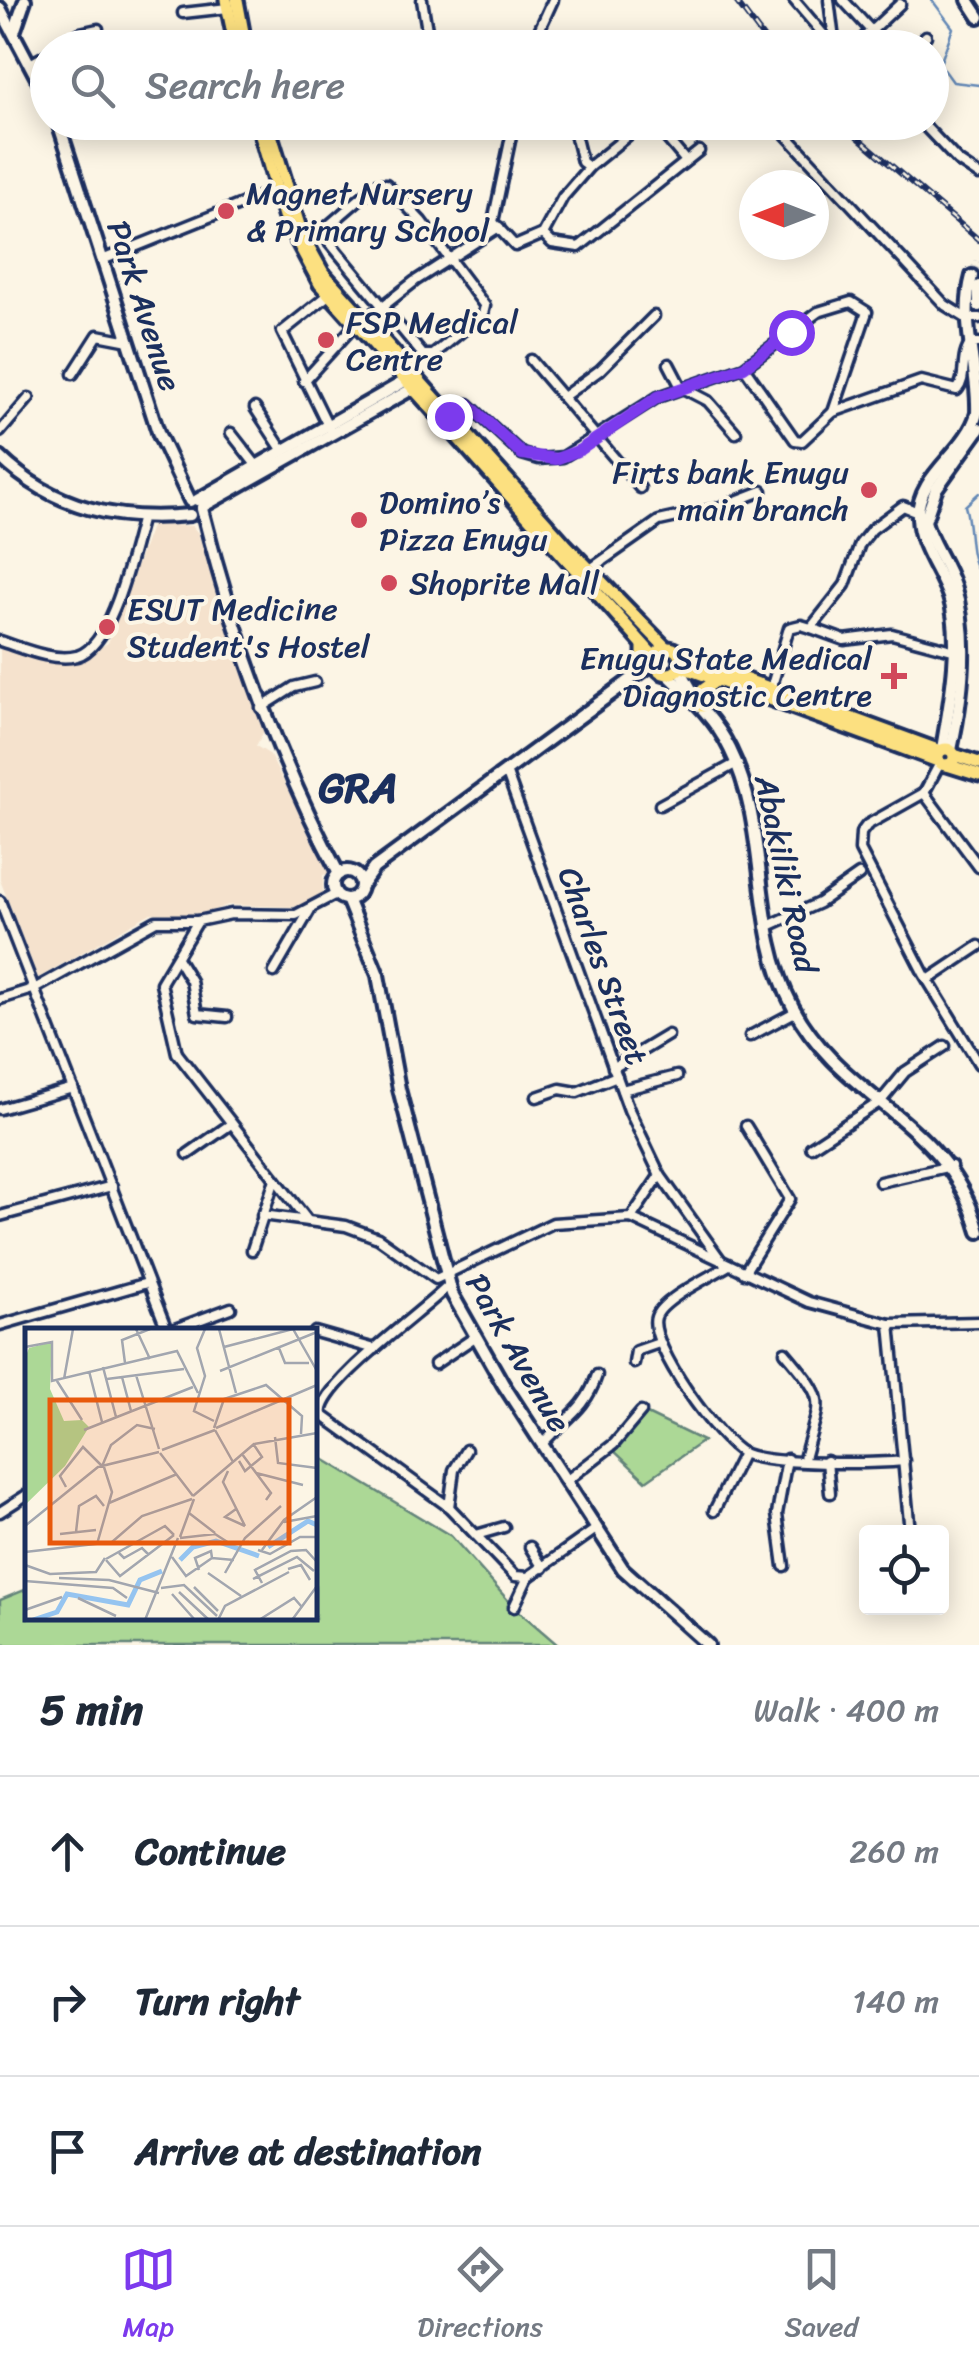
<!DOCTYPE html>
<html lang="en">
<head>
<meta charset="utf-8">
<style>
	:root { --surface:#fff; --page:#f6f6f7; --text:#1f2937; --muted:#747a83; --line:#e0e1e3; --accent:#7c3aed }
	body { margin:0; font-family:Sriracha,sans-serif; background:var(--page); color:var(--text) }
	.controls { position:absolute; right:30px; bottom:30px; display:grid; overflow:hidden; border-radius:10px; box-shadow:0 5px 25px #0003 }
	.controls button { width:90px; height:90px; display:grid; place-items:center; padding:0; border:0; border-bottom:2px solid var(--line); background:var(--surface); color:var(--text); font:50px sans-serif }
	.compass { position:absolute; left:739px; top:170px; width:90px; height:90px; border-radius:50%; background:var(--surface); box-shadow:0 5px 25px #0003; rotate:270deg }
	.stop { position:absolute; width:30px; height:30px; margin:-22px; border:8px solid #7c3aed; border-radius:50%; background:#fff }
	.stop.end { background:#7c3aed; border-color:#fff; box-shadow:0 2px 10px #0008 }
	.list { margin:0; padding:0; list-style:none }
	h2 { display:flex; justify-content:space-between; align-items:center; height:130px; margin:0; padding:0 40px; font-size:42px }
	h2 small { font-size:32px; font-weight:400; color:var(--muted) }
	.list li { display:grid; grid-template-columns:65px 1fr auto; gap:30px; align-items:center; box-sizing:border-box; height:150px; padding:0 40px; border-top:2px solid var(--line) }
	.list b { display:block; font-size:38px; white-space:nowrap }
	.list em { font-size:32px; font-style:normal; color:var(--muted) }
	.icon { flex:none; width:55px; height:55px; fill:none; stroke:currentColor; stroke-width:2; stroke-linecap:round; stroke-linejoin:round }
	.map { position:relative; flex:none; width:979px; height:1645px; overflow:hidden }
	.search { position:absolute; background:var(--surface); box-shadow:0 5px 25px #0003; left:30px; right:30px; top:30px; height:110px; display:flex; align-items:center; gap:25px; box-sizing:border-box; padding:0 35px; border-radius:55px; color:var(--muted); font-size:38px }
	.sheet { height:580px; background:var(--surface) }
	nav { display:flex; justify-content:space-around; align-items:center; box-sizing:border-box; height:140px; border-top:2px solid var(--line); background:var(--surface); font-size:28px; color:var(--muted) }
	nav a { display:grid; justify-items:center; gap:5px }
	nav .on { color:var(--accent) }
	.map>svg:first-child { display:block }
</style>
</head>
<body>
<div class="map">
<svg width="979" height="1645" viewBox="0 0 979 1645">
	<rect width="100%" height="100%" fill="#fcf5e5"/>
	<filter id="ink" filterUnits="userSpaceOnUse"><feTurbulence type="fractalNoise" baseFrequency=".01" numOctaves="2"/><feDisplacementMap in="SourceGraphic" scale="20" xChannelSelector="R" yChannelSelector="G"/><feConvolveMatrix kernelMatrix="1 2 1 2 8 2 1 2 1" color-interpolation-filters="sRGB"/></filter>
	<g filter="url(#ink)">
		<polygon fill="#f5e2cd" points="152,524 192,526 198,533 265,729 256,746 269,754 332,873 323,875 323,893 299,907 228,905 200,915 151,913 38,978 0,880 0,646 33,658 71,663 108,643"/>
		<g fill="#acd896" stroke="#64847a" stroke-width="2.5">
			<polygon points="645,1413 703,1441 646,1481 613,1450"/>
			<polygon points="315,1454 451,1536 514,1607 558,1645 0,1645 0,1600 27,1589 28,1618 315,1618"/>
		</g>
		<g fill="none" stroke-linecap="round" stroke-linejoin="round">
			<g stroke="#6488b6" stroke-width="2.5">
				<polyline points="932,0 953,28 940,64 953,82 979,85"/>
				<path d="M979,493L965,506C972,528 967,554 979,572"/>
			</g>
			<polyline stroke="#cfcdca" stroke-width="10" stroke-dasharray="10 5" stroke-linecap="butt" points="972,276 979,262"/>
			<g stroke="#1b2f5e" stroke-width="15">
				<g id="street">
					<polyline points="422,0 430,48"/>
					<polyline points="794,0 835,48"/>
					<polyline points="829,0 835,48"/>
					<polyline points="843,0 887,48"/>
					<polyline points="183,13 228,8"/>
					<polyline points="60,48 80,33 98,29"/>
					<polyline points="531,48 553,0"/>
					<polyline points="853,48 900,4"/>
					<polyline points="913,48 926,36"/>
					<polyline points="30,64 48,54"/>
					<polyline points="514,122 493,222 515,246 543,234 563,197 589,167 637,128 658,128 685,160"/>
					<polyline points="572,122 582,162 589,167"/>
					<polyline points="774,122 945,305 966,318 979,318"/>
					<polyline points="921,122 958,161 979,175"/>
					<polyline points="543,234 552,243 579,247 699,151"/>
					<polyline points="304,240 321,232 377,184 386,184 421,221 485,306 483,314 433,355 423,355 321,232"/>
					<polyline points="102,260 279,189"/>
					<polyline points="364,321 415,281 499,227"/>
					<polyline points="531,360 640,488"/>
					<polyline points="669,364 681,387 708,401 736,433"/>
					<polyline points="73,374 98,335 129,341"/>
					<polyline points="304,381 355,325"/>
					<polyline points="563,397 600,370 654,316"/>
					<polyline points="255,408 283,451"/>
					<path d="M833,412L921,381L957,390C968,377 959,358 971,343H979"/>
					<polyline points="449,415 460,405 468,404 522,454 539,459 563,457 658,397 744,367 818,312 851,302 867,312 833,412 802,441 795,440 744,367"/>
					<polyline points="329,428 282,332 331,293"/>
					<polyline points="0,432 29,398"/>
					<polyline points="231,433 256,465"/>
					<polyline points="589,570 659,521 718,508 762,491"/>
					<polyline points="811,628 844,640 892,634 952,650"/>
					<path d="M0,641C22,648 53,662 77,656C113,646 132,551 142,517"/>
					<polyline points="771,689 789,628 801,625 811,628 845,585 860,544 872,529 903,506 918,512"/>
					<polyline points="261,708 294,687 315,682"/>
					<polyline points="506,771 629,1110 660,1175 720,1259"/>
					<polyline points="924,793 867,825 861,833 860,850 924,974 979,1064"/>
					<polyline points="924,793 979,867"/>
					<polyline points="924,793 940,763"/>
					<polyline points="660,805 737,763"/>
					<polyline points="0,901 167,1330"/>
					<polyline points="198,921 161,983 177,1053 308,1221 346,1226 378,1238 436,1279 553,1223 631,1218 809,1302 890,1324 979,1322"/>
					<polyline points="766,927 819,903 859,875"/>
					<polyline points="177,958 191,981 197,1014 227,1017"/>
					<polyline points="274,972 310,910"/>
					<polyline points="928,980 979,946"/>
					<polyline points="0,999 36,988 156,921 198,921 231,914 296,915 336,894"/>
					<polyline points="750,1036 795,1012"/>
					<polyline points="613,1068 668,1035"/>
					<polyline points="622,1090 677,1076"/>
					<polyline points="537,1097 560,1089 577,1092 617,1076"/>
					<polyline points="0,1109 73,1088"/>
					<polyline points="811,1147 881,1101 905,1072 945,1046"/>
					<polyline points="188,1154 231,1124"/>
					<polyline points="880,1182 951,1166"/>
					<polyline points="262,1215 308,1221"/>
					<polyline points="0,1216 112,1186"/>
					<polyline points="631,1218 660,1175"/>
					<polyline points="252,1250 275,1179"/>
					<path d="M729,1265C712,1276 662,1299 656,1317C647,1343 720,1444 745,1454C773,1465 871,1464 904,1461"/>
					<polyline points="744,1273 790,1199 746,1126"/>
					<path d="M448,1286C426,1309 315,1388 322,1415L449,1507L515,1576L528,1577L596,1529"/>
					<polyline points="890,1324 910,1532"/>
					<polyline points="0,1325 147,1283"/>
					<polyline points="172,1330 231,1308"/>
					<polyline points="315,1332 375,1349"/>
					<path d="M785,1352C831,1406 819,1398 804,1459"/>
					<polyline points="634,1363 636,1351 659,1343"/>
					<polyline points="435,1364 475,1337"/>
					<path d="M542,1444C564,1419 586,1410 597,1375"/>
					<polyline points="827,1461 830,1493"/>
					<polyline points="566,1481 614,1444 641,1412"/>
					<polyline points="449,1507 454,1470 466,1450"/>
					<polyline points="714,1511 743,1453"/>
					<polyline points="0,1512 28,1494"/>
					<polyline points="476,1535 504,1527"/>
					<polyline points="530,1547 543,1568"/>
					<polyline points="784,1566 777,1514 787,1459"/>
					<polyline points="514,1607 528,1577"/>
				</g>
			</g>
			<g stroke="#1b2f5e" stroke-width="18">
				<g id="secondary">
					<polyline points="968,0 979,17"/>
					<polyline points="0,8 48,99"/>
					<polyline points="14,32 25,0"/>
					<polyline points="58,122 159,435 190,501"/>
					<polyline points="979,286 979,306"/>
					<path d="M0,457C54,509 118,522 190,515"/>
					<polyline points="197,500 412,377"/>
					<polyline points="202,507 419,385"/>
					<path d="M202,509C234,637 277,758 339,874"/>
					<polyline points="679,668 699,703"/>
					<path d="M667,674C692,698 715,718 730,749C770,829 750,927 793,1007C843,1102 948,1118 979,1232"/>
					<path d="M942,749C949,707 963,639 949,597C940,571 919,546 918,518C916,475 967,452 977,413C979,367 959,323 972,276"/>
					<path d="M951,750C962,700 970,635 954,586C947,563 931,544 925,521L936,489L979,429"/>
					<circle cx="347" cy="885" r="14"/>
					<polyline points="361,886 374,868 656,661"/>
					<polyline points="347,899 378,975 399,1089 452,1294 503,1384 623,1569 708,1645"/>
				</g>
			</g>
			<g stroke="#1b2f5e" stroke-width="19">
				<g id="primary">
					<polyline points="226,0 236,48"/>
					<polyline points="237,0 246,48"/>
					<polyline points="257,122 284,216 320,284 656,659"/>
					<polyline points="267,122 302,235 323,273 565,544 667,649"/>
					<circle cx="668" cy="661" r="13"/>
					<polyline points="679,655 940,751"/>
					<polyline points="680,666 938,761"/>
					<polyline points="643,670 643,646"/>
					<polyline points="702,706 703,690 718,679"/>
					<circle cx="946" cy="757" r="8"/>
					<polyline points="954,755 979,763"/>
					<polyline points="947,765 979,775"/>
				</g>
			</g>
			<use href="#street" stroke="#fcf5e5" stroke-width="8"/>
			<use href="#secondary" stroke="#fcf5e5" stroke-width="10"/>
			<use href="#primary" stroke="#fce080" stroke-width="11"/>
			<g stroke="#1b2f5e" stroke-width="6">
				<g id="rail">
					<polyline points="735,0 771,48"/>
					<polyline points="840,122 979,240"/>
				</g>
			</g>
			<use href="#rail" stroke="#fcf5e5" stroke-width="2.5" stroke-dasharray="8" stroke-linecap="butt"/>
		</g>
	</g>
	<g fill="none" stroke-linecap="round" stroke-linejoin="round" filter="url(#ink)">
		<polyline stroke="#7c3aed" stroke-width="12" points="449,416 460,405 468,404 522,454 556,459 580,450 658,397 744,367 791,332"/>
	</g>
	<g fill="#d1495b" stroke="#fcf5e5" stroke-width="4">
		<circle cx="226" cy="211" r="10"/>
		<circle cx="326" cy="340" r="10"/>
		<circle cx="869" cy="490" r="10"/>
		<circle cx="359" cy="520" r="10"/>
		<circle cx="389" cy="583" r="10"/>
		<circle cx="107" cy="627" r="10"/>
		<path d="M889 661h10v10h10v10h-10v10h-10v-10h-10v-10h10z"/>
	</g>
	<g text-anchor="middle" dominant-baseline="central" stroke-width="8" stroke-linejoin="round" paint-order="stroke">
		<g font-size="32" fill="#1b2f5e" stroke="#fcf5e5" text-anchor="start">
			<text x="246" y="193">Magnet Nursery<tspan x="246" dy="37">&amp; Primary School</tspan></text>
			<text x="346" y="322">FSP Medical<tspan x="346" dy="37">Centre</tspan></text>
			<text x="849" y="472" text-anchor="end">Firts bank Enugu<tspan x="849" dy="37">main branch</tspan></text>
			<text x="379" y="502">Domino’s<tspan x="379" dy="37">Pizza Enugu</tspan></text>
			<text x="409" y="583">Shoprite Mall</text>
			<text x="127" y="609">ESUT Medicine<tspan x="127" dy="37">Student's Hostel</tspan></text>
			<text x="872" y="658" text-anchor="end">Enugu State Medical<tspan x="872" dy="37">Diagnostic Centre</tspan></text>
		</g>
		<g font-size="32" fill="#1b2f5e" stroke="#fcf5e5">
			<text transform="translate(144 306) rotate(72)">Park Avenue</text>
			<text transform="translate(786 874) rotate(78)">Abakiliki Road</text>
			<text transform="translate(603 966) rotate(70)">Charles Street</text>
			<text transform="translate(518 1353) rotate(60)">Park Avenue</text>
		</g>
		<g font-size="42" font-weight="bold" fill="#1b2f5e" stroke="#fcf5e5">
			<text x="358" y="788">GRA</text>
		</g>
	</g>
	<g transform="translate(25 1328)">
		<rect width="292" height="292" fill="#fcf5e5"/>
		<path d="M27,14L25,61L39,93L57,92L64,99L40,138L0,177V30L4,20Z" fill="#acd896"/>
		<path fill="none" stroke="#95c4f0" stroke-width="5" d="M243,219L283,193L292,197M155,232L168,219L191,213L234,228M8,292L32,284L42,266L103,277L115,252L137,243"/>
		<path fill="none" stroke="#a2a6af" stroke-width="2.5" d="M111,1L125,31M180,1L172,20L180,48L169,83L189,93M194,1L211,65M0,19L27,14V53L152,23L173,65M199,19L268,1L292,43M254,20L260,35H284M100,35L97,12L125,1M78,39L91,89M64,43L77,94M195,43L292,4M111,47L134,121M97,49L106,83M39,51L48,1M82,51L159,41M32,53L57,92M189,100L199,71L241,57L277,88L276,106M191,100L292,57M59,102L168,59M190,102L208,134M250,109L253,135L292,140M137,122L190,102M135,125L168,168M217,126L246,165L241,172M214,133L220,143L237,129L229,117M203,143L198,154L220,198M231,145L278,157M41,159L35,148L58,119L77,138M168,168L229,116L292,105M84,175L152,146M211,181L200,189L220,198M164,185L190,205M259,194L292,188M0,198L73,139L134,124M51,204L54,178L71,168L79,178M35,206L71,202M155,209L169,171M155,210L190,206L204,215L224,214M72,216L87,164L78,136L86,117L112,97L130,101M233,222L245,226L275,209H292M237,222L259,192L292,169M0,224L87,214L117,188L167,171M94,225L99,230L117,220L124,227M147,229L161,248L187,230L209,232M81,231L140,198L149,207M81,232L95,248L149,207M0,237L25,246L71,244L80,230M263,241L276,237L285,252M174,242L170,230L186,223L187,230M183,245L216,268M200,245L220,210L256,178M34,250L84,252L134,265M228,251L272,229L289,243M0,253L88,260L102,270M237,255L230,242L266,223L281,222L292,234M169,259L193,283M136,260L159,257L192,288M154,264L184,292M147,266L170,292M53,270L91,288M0,282L37,269M120,292L153,210M193,292L200,278L264,244M234,292L269,270L276,278M267,292L292,258"/>
		<path fill="#e8590c" fill-opacity="0.15" stroke="#e8590c" stroke-width="5" d="M25,72H264V215H25Z"/>
		<rect width="292" height="292" fill="none" stroke="#1b2f5e" stroke-width="5"/>
	</g>
</svg>
<div class="controls">
<button><svg class="icon" aria-label="locate" viewBox="0 0 24 24"><circle cx="12" cy="12" r="6"/><path d="M12 2v4M12 18v4M2 12h4M18 12h4"/></svg></button>
</div>
<svg class="compass" viewBox="-18 -18 36 36"><path d="M0-13l5 13h-10z" fill="#e53935"/><path d="M0 13l5-13h-10z" fill="#747a83"/></svg>
<div class="stop" style="left:791px;top:332px"></div>
<div class="stop end" style="left:449px;top:416px"></div>
<div class="search"><svg class="icon" aria-label="search" viewBox="0 0 24 24"><circle cx="10" cy="10" r="6"/><path d="M15 15l6 6"/></svg>Search here</div>
</div>
<section class="sheet">
<h2>5 min<small>Walk · 400 m</small></h2>
<ul class="list">
<li><svg class="icon" aria-label="ahead" viewBox="0 0 24 24"><path d="M12 20V5M6 11l6-6 6 6"/></svg><div><b>Continue</b></div><em>260 m</em></li>
<li><svg class="icon" aria-label="right" viewBox="0 0 24 24"><path d="M7 20v-9h11M14 6l5 5-5 5"/></svg><div><b>Turn right</b></div><em>140 m</em></li>
<li><svg class="icon" aria-label="arrive" viewBox="0 0 24 24"><path d="M6 21V4h12l-3 4 3 4H6"/></svg><div><b>Arrive at destination</b></div></li>
</ul>
</section>
<nav>
<a class="on"><svg class="icon" aria-label="map" viewBox="0 0 24 24"><path d="M3 6l6-2 6 2 6-2v14l-6 2-6-2-6 2zM9 4v14M15 6v14"/></svg>Map</a>
<a><svg class="icon" aria-label="directions" viewBox="0 0 24 24"><path d="M12 3l9 9-9 9-9-9zM9 14v-3h6M13 9l2 2-2 2"/></svg>Directions</a>
<a><svg class="icon" aria-label="saved" viewBox="0 0 24 24"><path d="M7 4h10v16l-5-4-5 4z"/></svg>Saved</a>
</nav>
</body>
</html>
